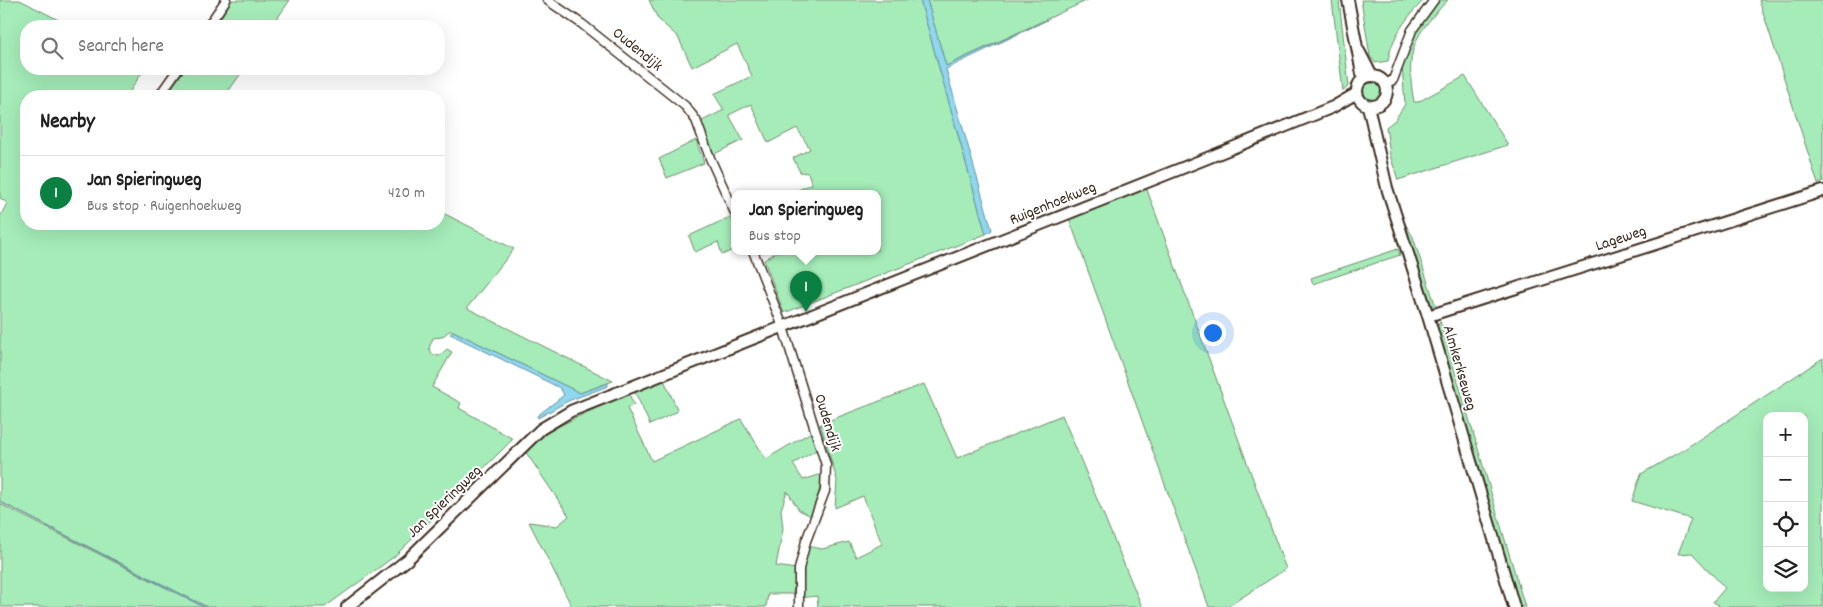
<!DOCTYPE html>
<html lang="en">
<head>
<meta charset="utf-8">
<style>
	:root { --surface:#fff; --page:#f6f6f6; --text:#222; --muted:#767676; --line:#e0e0e0; --accent:#0b8043 }
	body { margin:0; font-family:Dekko,sans-serif; background:var(--page); color:var(--text) }
	.controls { position:absolute; right:15px; bottom:15px; display:grid; overflow:hidden; border-radius:10px; box-shadow:0 5px 20px #0002 }
	.controls button { width:45px; height:45px; display:grid; place-items:center; padding:0; border:0; border-bottom:1px solid var(--line); background:var(--surface); color:var(--text); font:25px sans-serif }
	.you { position:absolute; left:1212px; top:332px; width:18px; height:18px; margin:-12px; border:4px solid #fff; border-radius:50%; background:#1a73e8; box-shadow:0 0 0 8px #1a73e833 }
	.badge { display:grid; place-items:center; width:32px; height:32px; border-radius:50%; background:var(--accent); color:#fff; font-size:16px; font-weight:700 }
	.pin { position:absolute; translate:-50% -41px; filter:drop-shadow(0 1px 2px #0008) }
	.pin::after { content:''; position:absolute; top:26px; width:18px; height:15px; background:inherit; clip-path:polygon(0 0,100% 0,50% 100%) }
	.popup { position:absolute; left:731px; top:190px; width:150px; height:65px; box-sizing:border-box; display:grid; place-content:center; border-radius:10px; background:var(--surface); filter:drop-shadow(0 1px 4px #0005); font-size:16px; white-space:nowrap; color:var(--muted) }
	.popup b { font-size:19px; color:var(--text) }
	.popup::after { content:''; position:absolute; left:50%; top:100%; margin-left:-10px; border:10px solid transparent; border-top-color:var(--surface) }
	.list { margin:0; padding:0; list-style:none }
	h2 { display:flex; justify-content:space-between; align-items:center; height:65px; margin:0; padding:0 20px; font-size:21px }
	h2 small { font-size:16px; font-weight:400; color:var(--muted) }
	.list li { display:grid; grid-template-columns:32px 1fr auto; gap:15px; align-items:center; box-sizing:border-box; height:75px; padding:0 20px; border-top:1px solid var(--line) }
	.list b { display:block; font-size:19px; white-space:nowrap }
	.list p { margin:0; font-size:16px; white-space:nowrap; color:var(--muted) }
	.list em { font-size:16px; font-style:normal; color:var(--muted) }
	.icon { flex:none; width:28px; height:28px; fill:none; stroke:currentColor; stroke-width:2; stroke-linecap:round; stroke-linejoin:round }
	.map { position:relative; flex:none; width:1823px; height:607px; overflow:hidden }
	.search { position:absolute; background:var(--surface); box-shadow:0 5px 20px #0002; left:20px; top:20px; width:425px; height:55px; display:flex; align-items:center; gap:12px; box-sizing:border-box; padding:0 18px; border-radius:20px; color:var(--muted); font-size:19px }
	.panel { position:absolute; background:var(--surface); box-shadow:0 5px 20px #0002; left:20px; top:90px; width:425px; height:140px; border-radius:20px }
	.map>svg:first-child { display:block }
</style>
</head>
<body>
<div class="map">
<svg width="1823" height="607" viewBox="0 0 1823 607">
	<rect width="100%" height="100%" fill="#fff"/>
	<filter id="ink" filterUnits="userSpaceOnUse"><feTurbulence type="fractalNoise" baseFrequency=".02" numOctaves="2"/><feDisplacementMap in="SourceGraphic" scale="10" xChannelSelector="R" yChannelSelector="G"/><feConvolveMatrix kernelMatrix="1 2 1 2 8 2 1 2 1" color-interpolation-filters="sRGB"/></filter>
	<g filter="url(#ink)">
		<g fill="#a5ecb9" stroke="#708b6c" fill-rule="evenodd">
			<polygon points="0,0 20,0 70,26 26,26 26,69 144,69 127,96 26,96 26,224 439,224 439,211 514,249 467,308 613,381 580,393 453,331 449,331 442,337 433,338 429,348 433,355 439,356 447,349 452,352 432,387 461,403 459,408 513,439 395,556 325,607 207,607 0,502 0,217 7,203 0,198"/>
			<polygon points="232,0 290,0 272,26 215,26"/>
			<polygon points="649,0 920,0 986,234 784,313 764,260 778,251 877,251 877,193 791,193 812,184 808,173 800,172 793,158 810,149 797,128 768,143 751,104 729,115 743,140 710,156 698,123 724,110 714,94 752,76 737,44 692,67 678,37 658,19"/>
			<polygon points="927,0 1088,0 946,66"/>
			<polygon points="1332,0 1339,0 1349,86 1343,91"/>
			<path d="M1361,0H1424C1407,17 1392,36 1388,61L1375,63L1370,56Z"/>
			<path d="M1438,0H1448C1413,36 1405,51 1414,102H1418L1465,76L1508,145L1398,180L1390,155L1386,127L1395,120L1405,104L1402,66L1409,41Z"/>
			<polygon points="1759,0 1823,0 1823,182 1818,184 1816,178"/>
			<polygon points="185,69 244,69 225,96 166,96"/>
			<circle cx="1372" cy="92" r="9"/>
			<polygon points="696,140 704,163 667,178 659,159"/>
			<polygon points="1146,187 1286,569 1227,607 1209,607 1069,218"/>
			<polygon points="1400,215 1413,237 1436,307 1430,305"/>
			<polygon points="730,217 735,226 735,249 722,255 718,242 695,252 689,236"/>
			<polygon points="1398,249 1400,255 1313,284 1311,278"/>
			<polygon points="1440,321 1525,607 1520,607 1436,329"/>
			<path d="M1823,358V607H1717L1719,605L1713,602L1725,588L1692,553L1678,554L1691,519L1632,501L1641,474L1683,450ZM1767,416H1804V588H1767Z"/>
			<polygon points="664,380 678,411 650,425 635,392"/>
			<polygon points="924,384 957,458 1062,415 1142,607 818,607 817,596 800,598 802,572 808,546 822,549 849,542 856,557 882,544 863,496 835,508 837,480 820,424"/>
			<path d="M629,394L634,405L627,408L652,461L741,419L766,459L813,431L818,449L793,464L803,480L822,474L819,492L811,516L799,510L787,491L781,510L783,529L776,566L796,569L793,594H768L766,607H572L529,522L557,526L569,516L523,448C556,425 592,410 629,394Z"/>
			<polygon points="0,504 204,607 0,607"/>
		</g>
		<g fill="#8ed7ef" stroke="#6d929b">
			<polygon points="920,0 927,0 946,66 1047,20 946,69 992,230 986,234"/>
			<polygon points="453,331 580,393 608,383 608,386 568,401 538,418 537,416 564,395 560,388 450,334"/>
			<polygon points="0,502 207,607 204,607"/>
		</g>
		<g fill="none" stroke-linecap="round" stroke-linejoin="round">
			<g stroke="#3b2a1e" stroke-width="11">
				<g id="minor">
					<polyline points="547,0 582,24 685,106 696,120 710,158 735,213"/>
					<polyline points="208,26 226,0"/>
					<polyline points="1385,84 1393,80 1412,30 1434,0"/>
					<polyline points="159,96 178,69"/>
					<polyline points="753,251 783,327 826,465 825,491 806,541 799,569 799,607"/>
				</g>
			</g>
			<g stroke="#3b2a1e" stroke-width="14">
				<g id="tertiary">
					<polyline points="1348,0 1363,79"/>
					<polyline points="1359,51 1372,76"/>
					<circle cx="1372" cy="91" r="15"/>
					<polyline points="1368,106 1387,188 1428,316 1514,607"/>
					<polyline points="1428,316 1823,191"/>
					<polyline points="347,607 407,560 541,429 571,411 1205,159 1333,107 1357,93"/>
				</g>
			</g>
			<use href="#minor" stroke="#fff" stroke-width="8"/>
			<use href="#tertiary" stroke="#fff" stroke-width="10"/>
		</g>
	</g>
	<g text-anchor="middle" dominant-baseline="central" stroke-width="4" stroke-linejoin="round" paint-order="stroke">
		<g font-size="16" fill="#3b2a1e" stroke="#fff">
			<text transform="translate(637 50) rotate(39)">Oudendijk</text>
			<text transform="translate(1053 204) rotate(-22)">Ruigenhoekweg</text>
			<text transform="translate(1621 239) rotate(-18)">Lageweg</text>
			<text transform="translate(1459 368) rotate(74)">Almkerkseweg</text>
			<text transform="translate(827 423) rotate(73)">Oudendijk</text>
			<text transform="translate(445 502) rotate(-44)">Jan Spieringweg</text>
		</g>
	</g>
</svg>
<div class="controls">
<button>+</button>
<button>−</button>
<button><svg class="icon" aria-label="locate" viewBox="0 0 24 24"><circle cx="12" cy="12" r="6"/><path d="M12 2v4M12 18v4M2 12h4M18 12h4"/></svg></button>
<button><svg class="icon" aria-label="layers" viewBox="0 0 24 24"><path d="M12 4l9 5-9 5-9-5zM3 14l9 5 9-5"/></svg></button>
</div>
<div class="you"></div>
<div class="pin badge" style="left:806px;top:312px">1</div>
<div class="popup"><b>Jan Spieringweg</b>Bus stop</div>
<div class="search"><svg class="icon" aria-label="search" viewBox="0 0 24 24"><circle cx="10" cy="10" r="6"/><path d="M15 15l6 6"/></svg>Search here</div>
<section class="panel">
<h2>Nearby<small></small></h2>
<ul class="list">
<li><span class="badge">1</span><div><b>Jan Spieringweg</b><p>Bus stop · Ruigenhoekweg</p></div><em>420 m</em></li>
</ul>
</section>
</div>
</body>
</html>
